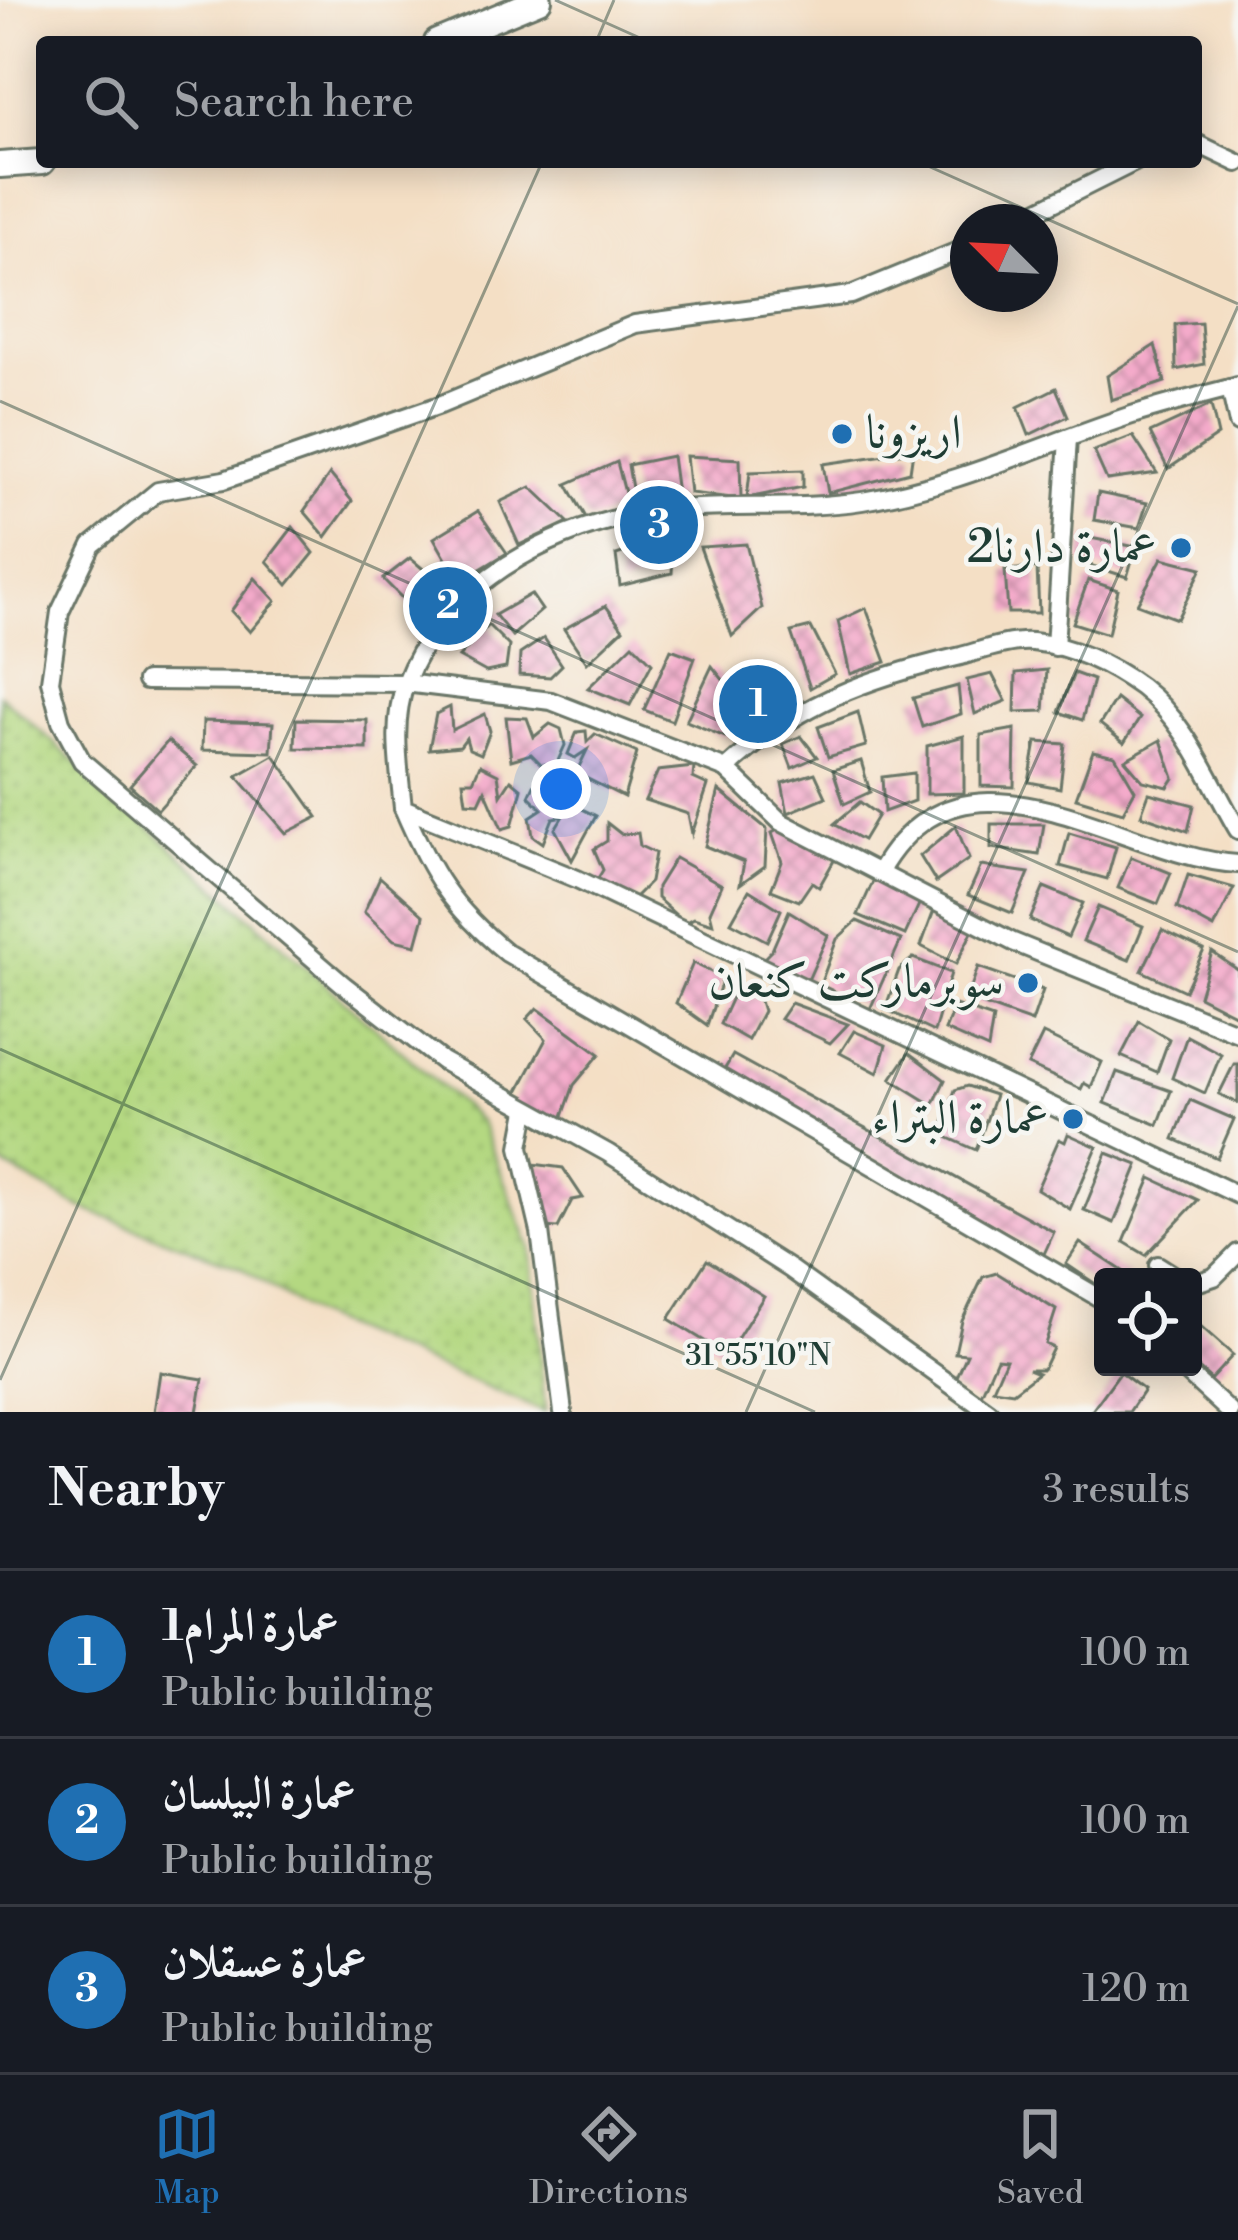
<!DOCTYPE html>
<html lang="en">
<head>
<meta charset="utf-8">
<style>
	:root { --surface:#171b24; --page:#20242c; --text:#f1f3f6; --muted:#9ea1a6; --line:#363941; --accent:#1f6fb2 }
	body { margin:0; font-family:"Libre Bodoni",Amiri,serif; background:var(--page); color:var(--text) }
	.controls { position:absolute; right:36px; bottom:36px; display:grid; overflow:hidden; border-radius:12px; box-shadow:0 6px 30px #0003 }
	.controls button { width:108px; height:108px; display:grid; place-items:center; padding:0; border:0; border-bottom:3px solid var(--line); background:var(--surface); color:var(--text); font:60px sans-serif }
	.compass { position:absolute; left:950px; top:204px; width:108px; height:108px; border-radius:50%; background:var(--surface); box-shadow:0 6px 30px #0003; rotate:294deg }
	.you { position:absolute; left:561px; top:789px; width:42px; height:42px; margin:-30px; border:9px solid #fff; border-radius:50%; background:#1a73e8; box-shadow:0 0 0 18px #1a73e833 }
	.badge { display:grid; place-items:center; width:78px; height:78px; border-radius:50%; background:var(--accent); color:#fff; font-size:39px; font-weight:700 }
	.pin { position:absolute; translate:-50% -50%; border:6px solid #fff; box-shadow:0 3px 12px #0006 }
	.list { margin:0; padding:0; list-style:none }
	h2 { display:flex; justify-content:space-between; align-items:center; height:156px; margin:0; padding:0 48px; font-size:51px }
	h2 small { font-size:39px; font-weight:400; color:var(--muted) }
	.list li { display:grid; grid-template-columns:78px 1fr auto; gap:36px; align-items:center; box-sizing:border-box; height:168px; padding:0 48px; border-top:3px solid var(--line) }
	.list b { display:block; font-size:45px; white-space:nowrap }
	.list p { margin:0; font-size:39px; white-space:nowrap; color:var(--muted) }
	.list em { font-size:39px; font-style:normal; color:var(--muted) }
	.icon { flex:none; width:66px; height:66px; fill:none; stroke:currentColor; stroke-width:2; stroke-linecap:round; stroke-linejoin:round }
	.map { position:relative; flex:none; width:1238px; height:1412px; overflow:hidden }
	.search { position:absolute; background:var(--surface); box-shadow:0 6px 30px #0003; left:36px; right:36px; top:36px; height:132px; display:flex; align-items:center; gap:30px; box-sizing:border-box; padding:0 42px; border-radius:12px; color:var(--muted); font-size:45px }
	.sheet { height:660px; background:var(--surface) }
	nav { display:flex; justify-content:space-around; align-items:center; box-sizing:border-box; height:168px; border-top:3px solid var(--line); background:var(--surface); font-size:33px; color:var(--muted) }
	nav a { display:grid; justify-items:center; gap:6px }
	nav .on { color:var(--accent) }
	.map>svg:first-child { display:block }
</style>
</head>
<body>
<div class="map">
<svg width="1238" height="1412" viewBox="0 0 1238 1412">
	<defs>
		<pattern id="grass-dots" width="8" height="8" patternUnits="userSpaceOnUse" patternTransform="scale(3)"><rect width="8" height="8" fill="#b4d881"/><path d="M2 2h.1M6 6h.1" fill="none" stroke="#9aba70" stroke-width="1.8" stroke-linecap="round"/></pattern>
		<pattern id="building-cross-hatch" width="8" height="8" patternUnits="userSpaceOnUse" patternTransform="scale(3)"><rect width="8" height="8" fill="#f4aaca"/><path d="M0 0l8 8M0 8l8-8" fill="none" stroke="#c58ca5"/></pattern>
	</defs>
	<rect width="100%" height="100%" fill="#f6f6f2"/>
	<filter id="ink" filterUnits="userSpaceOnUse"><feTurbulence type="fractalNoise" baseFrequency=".00833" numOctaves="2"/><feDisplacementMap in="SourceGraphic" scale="24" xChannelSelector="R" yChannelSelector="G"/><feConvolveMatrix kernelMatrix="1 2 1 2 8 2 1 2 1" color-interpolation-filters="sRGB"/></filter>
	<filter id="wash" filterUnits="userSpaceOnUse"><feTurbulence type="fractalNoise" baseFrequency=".004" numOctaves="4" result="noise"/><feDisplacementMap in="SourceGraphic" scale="48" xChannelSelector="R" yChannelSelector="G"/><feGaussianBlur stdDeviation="2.7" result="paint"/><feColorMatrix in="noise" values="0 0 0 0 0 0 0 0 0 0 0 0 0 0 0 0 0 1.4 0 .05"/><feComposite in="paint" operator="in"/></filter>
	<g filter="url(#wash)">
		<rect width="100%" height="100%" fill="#f4dfc5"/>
		<polygon fill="url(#grass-dots)" stroke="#6a8a5a" stroke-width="3" points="0,695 481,1122 530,1247 545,1412 313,1315 240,1267 81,1208 0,1163"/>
		<g id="blocks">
			<g fill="url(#building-cross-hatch)">
				<polygon points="1201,323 1204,364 1176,370 1175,325"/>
				<polygon points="1155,345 1165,382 1111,400 1107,376"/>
				<polygon points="1056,388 1068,416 1029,435 1018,407"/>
				<polygon points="1211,405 1218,435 1168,469 1150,433"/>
				<polygon points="1133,436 1157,473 1107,480 1094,451"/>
				<polygon points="913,451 910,472 828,493 823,464"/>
				<polygon points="672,456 678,501 634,500 628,465"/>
				<polygon points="686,456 740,459 741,499 690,493"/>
				<polygon points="617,462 629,508 588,521 567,484"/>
				<polygon points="803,470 803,487 747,498 750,472"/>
				<polygon points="330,474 352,501 326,537 304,511"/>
				<polygon points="531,487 568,522 519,545 500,502"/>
				<polygon points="1098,493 1147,503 1139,528 1094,520"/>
				<polygon points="478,511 507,553 459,582 434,538"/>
				<polygon points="293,527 314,553 288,585 267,561"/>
				<polygon points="674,536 672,573 620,586 616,555"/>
				<polygon points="1085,537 1136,547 1127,577 1080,562"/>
				<polygon points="746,544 762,608 732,636 700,547"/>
				<polygon points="410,558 452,593 426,622 383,579"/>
				<polygon points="1162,558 1202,568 1177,619 1137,604"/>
				<polygon points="1037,568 1039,613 1008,613 1005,570"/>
				<polygon points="255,578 276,601 250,632 231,611"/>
				<polygon points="1088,580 1118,590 1108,634 1073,623"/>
				<polygon points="531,594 542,610 512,636 495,615"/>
				<polygon points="606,606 623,629 587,663 564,629"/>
				<polygon points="866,608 886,662 850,674 838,621"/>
				<polygon points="488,625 509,646 506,668 486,672 459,657"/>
				<polygon points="811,627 835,674 810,688 791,632"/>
				<polygon points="544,638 562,665 550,677 519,675 520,654"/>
				<polygon points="633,644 652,663 630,705 588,688"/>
				<polygon points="671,649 695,658 672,721 644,710"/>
				<polygon points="712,666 744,706 725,737 686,721"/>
				<polygon points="1047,670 1044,711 1015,712 1016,673"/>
				<polygon points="1074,673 1093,680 1082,720 1059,712"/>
				<polygon points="992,674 1006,701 975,714 967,680"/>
				<polygon points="958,686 961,714 922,727 913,698"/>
				<polygon points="1116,699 1140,718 1124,743 1100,724"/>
				<polygon points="450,707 452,730 485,714 490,731 481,754 469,749 466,738 460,746 429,749 436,714"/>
				<polygon points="858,712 866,746 828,757 818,727"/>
				<polygon points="506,717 527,718 534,737 550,724 561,729 565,745 556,765 541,764 531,754 511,760"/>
				<polygon points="296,719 367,720 367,749 295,748"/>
				<polygon points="203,721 273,723 271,752 202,750"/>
				<polygon points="1015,729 1014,787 981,786 981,735"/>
				<polygon points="586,731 587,742 595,734 637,753 624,797 576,773 587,750 575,758 568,754 577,732"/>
				<polygon points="801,736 817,757 792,768 783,744"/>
				<polygon points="964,736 964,793 927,794 927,746"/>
				<polygon points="1161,740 1174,778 1168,787 1143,781 1125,760"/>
				<polygon points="168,741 197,766 158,810 130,785"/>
				<polygon points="1036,742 1065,744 1060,788 1029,782"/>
				<polygon points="1093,751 1115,756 1135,790 1123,812 1076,798"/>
				<polygon points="274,755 318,817 286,833 237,776"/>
				<polygon points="861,761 870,792 844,804 833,770"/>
				<polygon points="480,765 498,774 501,795 511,780 522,789 512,826 502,829 485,790 479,803 466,802 463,781 473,781"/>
				<polygon points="694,767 693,778 708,785 692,834 688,814 645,800 658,771"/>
				<polygon points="815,773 826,797 788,813 782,783"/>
				<polygon points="914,773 914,801 884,812 882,777"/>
				<polygon points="534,785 596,816 572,860 555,829 563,816 553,818 543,843 533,836 530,817 542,809 529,796"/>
				<polygon points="719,790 767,829 765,866 740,884 744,862 705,846"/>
				<polygon points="1149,793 1194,805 1188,831 1141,815"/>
				<polygon points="860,802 878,815 863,840 834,824"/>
				<polygon points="607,823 621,834 638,833 640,846 655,853 650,882 628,904 595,883 603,870 594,849 607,841"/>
				<polygon points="991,824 1044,824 1039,855 991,848"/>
				<polygon points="956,826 969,859 936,882 920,856"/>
				<polygon points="784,827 836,857 819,887 812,882 799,901 771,890 782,862 772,833"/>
				<polygon points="1069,833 1116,847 1107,879 1060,866"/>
				<polygon points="1131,857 1171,873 1158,904 1118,888"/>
				<polygon points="675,858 722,885 710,912 713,924 694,918 685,923 657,898 657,887"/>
				<polygon points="981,866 1029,873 1012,913 968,895"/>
				<polygon points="876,875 921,900 905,935 858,915"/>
				<polygon points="1188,875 1234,888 1214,928 1177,908"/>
				<polygon points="380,877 424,916 416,945 394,940 364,912"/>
				<polygon points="1044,887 1083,903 1068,937 1030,920"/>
				<polygon points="749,890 781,910 767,941 731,922"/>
				<polygon points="936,905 976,924 956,964 921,946"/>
				<polygon points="1098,907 1143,926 1129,960 1083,941"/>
				<polygon points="789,911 828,935 808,980 759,963 772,950"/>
				<polygon points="857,921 901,940 870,1009 820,985 837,939"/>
				<polygon points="1162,930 1204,950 1185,991 1142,971"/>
				<polygon points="1212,952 1238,970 1238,1016 1199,996"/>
				<polygon points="913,958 951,973 934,1032 885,1009 899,970"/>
				<polygon points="693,963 723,978 707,1025 676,1003"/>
				<polygon points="978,967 1043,990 1032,1022 967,999"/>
				<polygon points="735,991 759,998 763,1011 748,1040 720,1024"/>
				<polygon points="791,1003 848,1024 830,1043 780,1019"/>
				<polygon points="955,1005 993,1018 988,1049 945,1030"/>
				<polygon points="537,1008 600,1054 574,1085 556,1136 509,1108 546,1039 527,1019"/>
				<polygon points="1139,1021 1169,1039 1157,1072 1121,1056"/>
				<polygon points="854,1031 886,1045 878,1073 840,1053"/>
				<polygon points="1043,1034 1102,1062 1091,1087 1084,1083 1081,1089 1028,1065"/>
				<polygon points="1187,1036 1221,1054 1205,1093 1172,1078"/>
				<polygon points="909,1053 945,1080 933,1105 891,1079"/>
				<polygon points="733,1055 1054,1232 1044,1254 723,1072"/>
				<polygon points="1234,1064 1238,1064 1238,1103 1219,1094"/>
				<polygon points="1117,1072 1171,1091 1158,1125 1105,1103"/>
				<polygon points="967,1086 995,1095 976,1150 940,1134 955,1090"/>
				<polygon points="1190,1100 1234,1119 1217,1158 1174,1139"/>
				<polygon points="1068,1134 1097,1147 1070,1209 1037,1189 1059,1139 1065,1142"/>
				<polygon points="1107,1153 1138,1165 1114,1223 1084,1210"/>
				<polygon points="533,1164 563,1168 583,1198 572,1200 558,1228 544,1227 529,1178"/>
				<polygon points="1151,1178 1198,1200 1146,1255 1124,1242"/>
				<polygon points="1080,1243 1132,1277 1103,1277 1103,1289 1066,1264"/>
				<polygon points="707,1260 764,1296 727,1355 669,1319"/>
				<polygon points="997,1273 1056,1310 1045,1344 1053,1348 1043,1369 1028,1369 1038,1373 1013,1392 993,1389 1006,1359 997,1358 978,1402 952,1388 967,1354 955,1353 962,1321 983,1277"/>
				<polygon points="1196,1322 1233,1355 1211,1379 1193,1363"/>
				<polygon points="160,1372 203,1379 197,1412 154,1412"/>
				<polygon points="1120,1372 1144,1390 1129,1412 1091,1412"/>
			</g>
		</g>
	</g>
	<g filter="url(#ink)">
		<use href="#blocks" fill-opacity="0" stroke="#6a7667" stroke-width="3"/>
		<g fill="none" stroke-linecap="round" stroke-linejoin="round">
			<g stroke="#6a7667" stroke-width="22">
				<g id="street">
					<polyline points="1196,143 1238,163"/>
					<polyline points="1015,222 1135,162"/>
					<polyline points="968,247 851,295 635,324 440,405 224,480 158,491 92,545 60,612 50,681 61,722 82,761 344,985 442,1061 608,1153 790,1269 989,1412"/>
					<path d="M1238,386C1203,395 1167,404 1132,415C1043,444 956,486 862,501C781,513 695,499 615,519C529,541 439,596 406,682C391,722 399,767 403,808L577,879L1238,1195"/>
					<polyline points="1230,388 1238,423"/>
					<polyline points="1055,647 1068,438"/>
					<polyline points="146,681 405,683 551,701 726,769 781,822 1013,942 1238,1033"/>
					<path d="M726,769C798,703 867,678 961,656C983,650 1010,640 1032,642C1070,645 1111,665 1141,687C1188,723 1209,781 1238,830"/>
					<path d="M403,808C431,873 451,907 507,953L1103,1300"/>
					<path d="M879,873C964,722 1121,858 1238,864"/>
					<polyline points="527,1110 520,1147 540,1232 563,1412"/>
					<polyline points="1158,1265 1177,1277"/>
					<polyline points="1193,1284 1214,1277 1238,1253"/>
					<polyline points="1181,1367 1230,1412"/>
				</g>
			</g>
			<g stroke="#6a7667" stroke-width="30">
				<g id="secondary">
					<polyline points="437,42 539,0"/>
					<polyline points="0,165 42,162"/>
				</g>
			</g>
			<use href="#street" stroke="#fff" stroke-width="16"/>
			<use href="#secondary" stroke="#fff" stroke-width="24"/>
		</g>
	</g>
	<path fill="none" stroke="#1f3d34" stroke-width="3" stroke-opacity="0.45" d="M555,0L649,42M596,42L614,0M919,162L1238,304M0,401L1238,952M0,1049L815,1412M0,1380L542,162M746,1412L1238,306"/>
	<g fill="#1f6fb2" stroke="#f6f6f2" stroke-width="4.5">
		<circle cx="842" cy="434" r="12"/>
		<circle cx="1181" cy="548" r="12"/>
		<circle cx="1028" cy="983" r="12"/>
		<circle cx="1073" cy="1119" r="12"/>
	</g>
	<g text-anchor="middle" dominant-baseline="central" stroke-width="9" stroke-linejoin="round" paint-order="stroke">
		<g font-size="48" fill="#1f3d34" stroke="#f6f6f2" text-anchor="end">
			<text x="866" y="434" text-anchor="start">اريزونا</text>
			<text x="1157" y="548">عمارة دارنا2</text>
			<text x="1004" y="983">سوبرماركت كنعان</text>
			<text x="1049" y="1119">عمارة البتراء</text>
		</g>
	</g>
	<g font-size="30" text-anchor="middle" fill="#1f3d34" stroke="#f6f6f2" stroke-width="9" stroke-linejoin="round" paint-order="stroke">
		<text x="758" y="1365">31°55'10"N</text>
	</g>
</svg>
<div class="controls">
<button><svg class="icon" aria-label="locate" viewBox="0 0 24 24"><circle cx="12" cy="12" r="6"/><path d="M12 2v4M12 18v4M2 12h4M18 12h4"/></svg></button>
</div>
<svg class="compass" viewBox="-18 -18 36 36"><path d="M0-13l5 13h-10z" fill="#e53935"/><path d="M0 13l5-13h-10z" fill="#9ea1a6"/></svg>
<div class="you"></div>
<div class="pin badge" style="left:758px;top:704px">1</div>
<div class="pin badge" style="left:448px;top:606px">2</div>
<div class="pin badge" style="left:659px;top:525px">3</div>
<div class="search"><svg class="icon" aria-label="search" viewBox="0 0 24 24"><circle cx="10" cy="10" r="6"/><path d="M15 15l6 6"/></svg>Search here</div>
</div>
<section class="sheet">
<h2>Nearby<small>3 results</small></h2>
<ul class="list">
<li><span class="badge">1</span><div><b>عمارة المرام1</b><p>Public building</p></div><em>100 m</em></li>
<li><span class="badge">2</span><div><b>عمارة البيلسان</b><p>Public building</p></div><em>100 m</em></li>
<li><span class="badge">3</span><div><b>عمارة عسقلان</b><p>Public building</p></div><em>120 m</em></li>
</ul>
</section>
<nav>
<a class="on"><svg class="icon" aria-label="map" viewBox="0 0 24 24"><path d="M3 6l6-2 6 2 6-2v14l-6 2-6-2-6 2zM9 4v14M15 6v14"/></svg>Map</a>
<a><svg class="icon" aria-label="directions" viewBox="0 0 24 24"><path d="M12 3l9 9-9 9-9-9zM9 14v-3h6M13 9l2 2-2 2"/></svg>Directions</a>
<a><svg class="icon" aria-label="saved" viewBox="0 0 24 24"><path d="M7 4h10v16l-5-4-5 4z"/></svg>Saved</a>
</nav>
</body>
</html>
